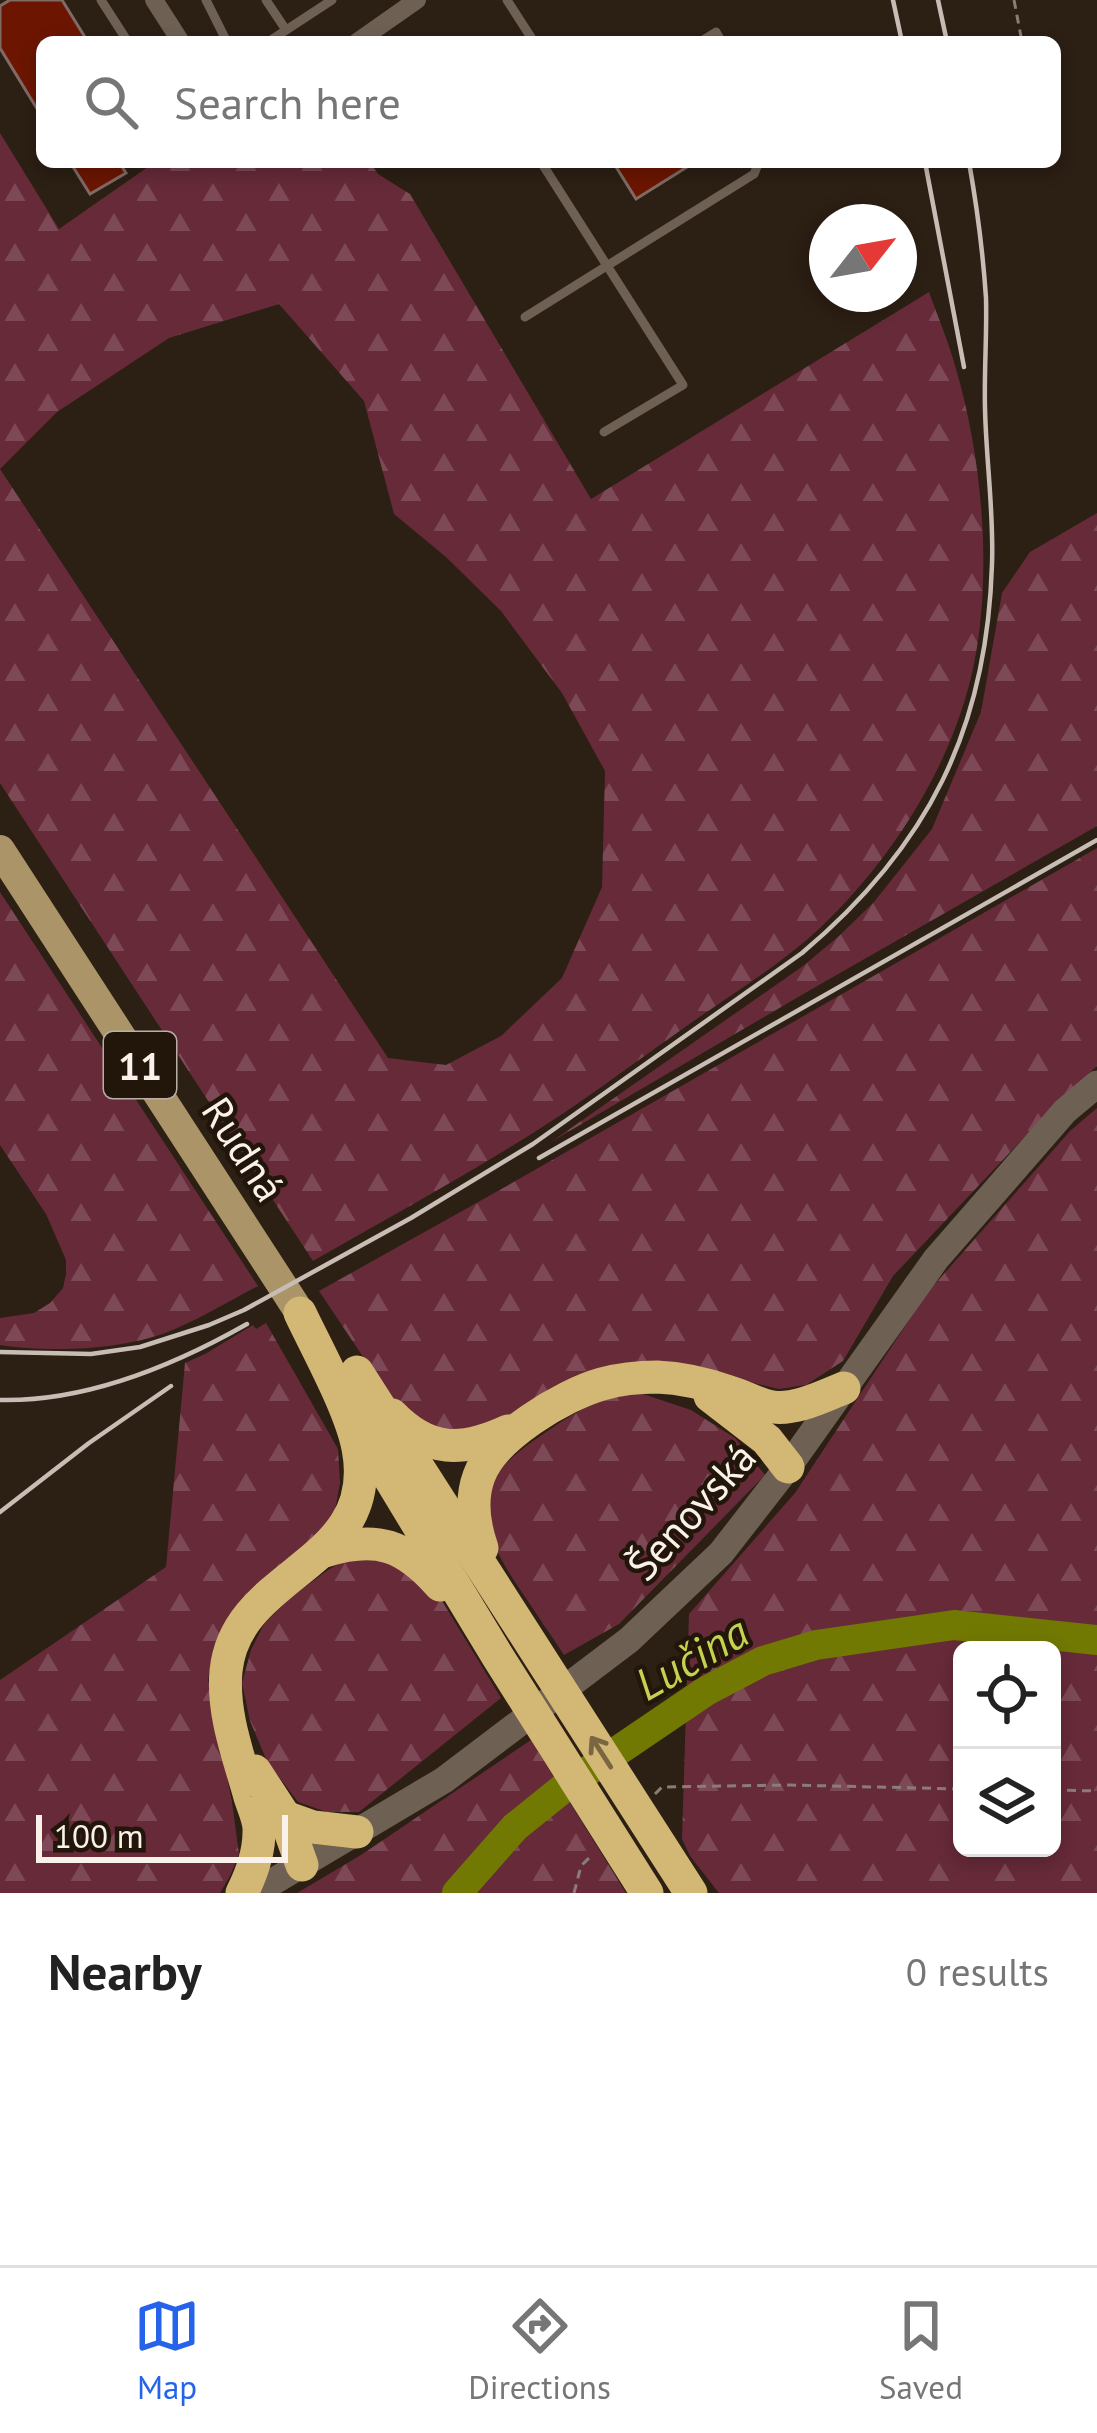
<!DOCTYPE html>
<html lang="en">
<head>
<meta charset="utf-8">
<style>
	:root { --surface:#fff; --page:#f6f6f6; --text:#222; --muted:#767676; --line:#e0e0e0; --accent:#2563eb }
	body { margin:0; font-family:"PT Sans",sans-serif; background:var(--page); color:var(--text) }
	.controls { position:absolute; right:36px; bottom:36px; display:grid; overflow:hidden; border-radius:18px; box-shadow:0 6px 18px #0003 }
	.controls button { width:108px; height:108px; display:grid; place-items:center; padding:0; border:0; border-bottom:3px solid var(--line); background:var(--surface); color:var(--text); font:60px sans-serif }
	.compass { position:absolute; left:809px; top:204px; width:108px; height:108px; border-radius:50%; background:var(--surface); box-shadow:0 6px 18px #0003; rotate:59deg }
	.scale { position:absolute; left:36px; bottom:30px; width:252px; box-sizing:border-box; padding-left:12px; border:6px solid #faf1ea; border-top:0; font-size:33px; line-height:42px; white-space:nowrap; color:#faf1ea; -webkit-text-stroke:9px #22160b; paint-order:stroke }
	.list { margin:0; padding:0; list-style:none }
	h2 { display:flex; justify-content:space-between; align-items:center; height:156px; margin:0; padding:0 48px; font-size:51px }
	h2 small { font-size:39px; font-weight:400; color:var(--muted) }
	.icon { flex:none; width:66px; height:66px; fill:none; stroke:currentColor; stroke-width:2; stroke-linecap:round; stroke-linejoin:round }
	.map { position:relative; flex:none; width:1097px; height:1893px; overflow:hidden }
	.search { position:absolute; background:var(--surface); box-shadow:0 6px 18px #0003; left:36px; right:36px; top:36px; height:132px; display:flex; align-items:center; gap:30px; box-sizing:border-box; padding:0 42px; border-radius:18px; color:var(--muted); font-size:45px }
	.sheet { height:372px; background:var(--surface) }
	nav { display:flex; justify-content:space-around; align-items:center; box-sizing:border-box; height:168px; border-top:3px solid var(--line); background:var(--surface); font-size:33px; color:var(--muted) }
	nav a { display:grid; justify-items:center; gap:6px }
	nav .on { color:var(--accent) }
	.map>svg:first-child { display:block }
</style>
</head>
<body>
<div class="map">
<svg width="1097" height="1893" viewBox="0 0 1097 1893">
	<defs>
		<pattern id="forest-firs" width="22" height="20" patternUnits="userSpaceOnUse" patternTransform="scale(3)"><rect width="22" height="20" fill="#672a39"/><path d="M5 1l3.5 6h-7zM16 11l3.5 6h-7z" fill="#7e4956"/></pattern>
	</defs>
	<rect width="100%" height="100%" fill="#2c1f14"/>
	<g fill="url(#forest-firs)" fill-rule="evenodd">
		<path d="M0,133L59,229L155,162H370L378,174L410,194L591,499L929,292C938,317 949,343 956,369C981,454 991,560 977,647C961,752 896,856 820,928C777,968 722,1000 674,1035C627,1068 581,1103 533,1133C461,1178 386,1219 313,1261L0,783V469L388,1058L446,1065L501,1036L562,978L602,887L605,771L562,693L501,611L446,557L394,514L364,401L279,304L169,338L57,412L0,469Z"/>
		<polygon points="1097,513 1097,826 805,993 551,1142 803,966 839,936 874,902 932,829 981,712 1002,593 1030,552"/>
		<polygon points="1097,848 1097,1066 1054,1106 893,1276 843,1361 806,1385 779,1389 692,1368 450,1438 398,1409 319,1291 505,1187"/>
		<path d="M0,892L258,1286C231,1300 203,1317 175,1329C128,1350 51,1353 0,1345V1318L34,1313L50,1303L63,1288L66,1274V1260L46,1214L0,1145Z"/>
		<path d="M1097,1108V1893H719L690,1856L682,1839L689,1614L795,1493L927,1293L1070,1131ZM962,1650H1052V1848H962Z"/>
		<polygon points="266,1323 338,1449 340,1483 334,1515 301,1549 262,1580 234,1608 213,1649 208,1680 232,1802 239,1854 230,1876 220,1893 0,1893 0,1680 166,1567 185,1363 205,1354 253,1325 256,1329"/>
		<path d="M640,1393L691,1410L735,1438L765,1475L619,1624L564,1655C549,1632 533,1609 517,1585C475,1521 469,1483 539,1437C577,1411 593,1399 640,1393Z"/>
		<polygon points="375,1558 399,1565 433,1586 501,1698 359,1812 327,1812 298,1802 267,1761 250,1721 242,1683 251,1650 264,1624 290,1598 328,1570 347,1559"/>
		<polygon points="531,1740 626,1893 297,1893 361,1855"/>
	</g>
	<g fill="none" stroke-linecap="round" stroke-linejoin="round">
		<polyline stroke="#717903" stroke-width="30" points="457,1893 515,1827 566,1786 706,1691 763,1661 816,1645 954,1625 1097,1640"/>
	</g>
	<g fill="#6c1602" stroke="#7f6a65" stroke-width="3">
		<polygon points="10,0 62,0 88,42 42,42 42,117 0,48 0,6"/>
		<polygon points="70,162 119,162 126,173 90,194"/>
		<polygon points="613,162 695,162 636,199"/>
	</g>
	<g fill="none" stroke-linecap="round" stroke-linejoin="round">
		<g stroke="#897e75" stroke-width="3" stroke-dasharray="9 6" stroke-linecap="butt">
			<polyline points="1014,0 1022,42"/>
			<polyline points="1052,1790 1097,1791"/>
			<polyline points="655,1794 662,1787 790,1785 962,1789"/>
			<polyline points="574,1893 581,1866 592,1855"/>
		</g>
		<g stroke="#6f6054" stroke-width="9">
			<polyline points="101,0 128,42"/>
			<polyline points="206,0 227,42"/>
			<polyline points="266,0 286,30"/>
			<polyline points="507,0 534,42"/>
			<polyline points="268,42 332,0"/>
			<polyline points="700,42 716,32 722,42"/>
			<polyline points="541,162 683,385 604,432"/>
			<polyline points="525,317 754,174 759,162"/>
		</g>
		<g stroke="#6f6054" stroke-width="18">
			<polyline points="154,0 181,42"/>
			<polyline points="357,42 417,0"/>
		</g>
		<polyline stroke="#6f6054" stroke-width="27" points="254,1893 444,1780 629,1640 721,1553 788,1467 936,1259 1065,1111 1097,1084"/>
		<polyline stroke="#ab9467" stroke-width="30" points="0,850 300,1313"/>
		<g stroke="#d3b774" stroke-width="33">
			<polyline points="357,1372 691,1893"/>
			<polyline points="710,1396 767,1440 788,1467"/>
			<path d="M392,1415C429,1453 462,1452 508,1431"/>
			<polyline points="360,1429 498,1657 647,1893"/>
			<path d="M482,1548C474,1525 470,1500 479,1476C493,1437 563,1395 602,1384C620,1379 639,1377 657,1377C681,1378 707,1384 730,1392C744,1396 759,1405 773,1407C797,1410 823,1396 844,1388"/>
			<path d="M325,1551C377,1535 405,1545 440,1585"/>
			<polyline points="255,1771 285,1817 302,1865"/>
			<polyline points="285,1817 313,1827 357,1832"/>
			<path d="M242,1893C251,1875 259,1852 259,1832C260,1821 253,1807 250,1797C239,1757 222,1714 226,1671C236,1569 381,1567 358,1448C350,1408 318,1351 300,1313"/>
		</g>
		<g stroke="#c7bdb5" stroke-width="4.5">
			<polyline points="893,0 902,42"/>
			<polyline points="938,0 947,42"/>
			<polyline points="925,162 964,367"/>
			<polyline points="539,1158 1097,840"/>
			<path d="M0,1352L91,1354L140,1347L209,1325L244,1310L411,1218L533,1144L802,953C928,847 987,729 992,564C994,512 986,460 985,408C984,372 987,335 986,298C983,253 977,207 969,162"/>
			<path d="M0,1400C87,1402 173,1366 247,1324"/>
			<polyline points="0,1512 89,1443 171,1386"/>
		</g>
	</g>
	<defs><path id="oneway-shaft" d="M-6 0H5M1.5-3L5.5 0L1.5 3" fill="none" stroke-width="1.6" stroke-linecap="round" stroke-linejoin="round" transform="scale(3)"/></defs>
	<use stroke="#7a6640" href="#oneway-shaft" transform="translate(601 1752) rotate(-123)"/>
	<g text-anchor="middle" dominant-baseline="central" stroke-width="9" stroke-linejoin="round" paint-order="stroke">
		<rect fill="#22160b" stroke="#b9afa7" stroke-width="3" x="104" y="1032" width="72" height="66" rx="9"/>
		<g font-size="39" font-weight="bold" fill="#faf1ea">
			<text x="140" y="1065">11</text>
		</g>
		<g font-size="42" fill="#faf1ea" stroke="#22160b">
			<text transform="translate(244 1149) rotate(57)">Rudná</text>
			<text transform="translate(691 1511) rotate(-48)">Šenovská</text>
		</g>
		<g font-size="45" font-style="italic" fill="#c6d150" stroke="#22160b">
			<text transform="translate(691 1657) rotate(-30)">Lučina</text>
		</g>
	</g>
</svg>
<div class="controls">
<button><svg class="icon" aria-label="locate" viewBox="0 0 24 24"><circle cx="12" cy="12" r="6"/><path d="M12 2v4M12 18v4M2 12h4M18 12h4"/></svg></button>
<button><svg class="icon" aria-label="layers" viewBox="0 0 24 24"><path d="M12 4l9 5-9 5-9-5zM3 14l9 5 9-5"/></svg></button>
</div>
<svg class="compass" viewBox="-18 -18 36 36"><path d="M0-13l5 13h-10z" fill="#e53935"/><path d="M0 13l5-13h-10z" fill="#767676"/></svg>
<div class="scale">100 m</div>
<div class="search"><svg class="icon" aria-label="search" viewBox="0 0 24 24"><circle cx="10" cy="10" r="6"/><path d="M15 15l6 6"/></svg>Search here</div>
</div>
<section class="sheet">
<h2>Nearby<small>0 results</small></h2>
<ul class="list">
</ul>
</section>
<nav>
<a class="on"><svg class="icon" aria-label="map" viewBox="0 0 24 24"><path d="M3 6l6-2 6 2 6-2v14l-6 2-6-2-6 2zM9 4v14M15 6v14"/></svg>Map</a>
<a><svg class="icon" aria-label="directions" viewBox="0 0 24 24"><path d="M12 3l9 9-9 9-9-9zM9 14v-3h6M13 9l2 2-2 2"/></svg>Directions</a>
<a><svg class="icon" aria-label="saved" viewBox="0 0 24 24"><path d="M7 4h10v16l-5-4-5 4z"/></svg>Saved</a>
</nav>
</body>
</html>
